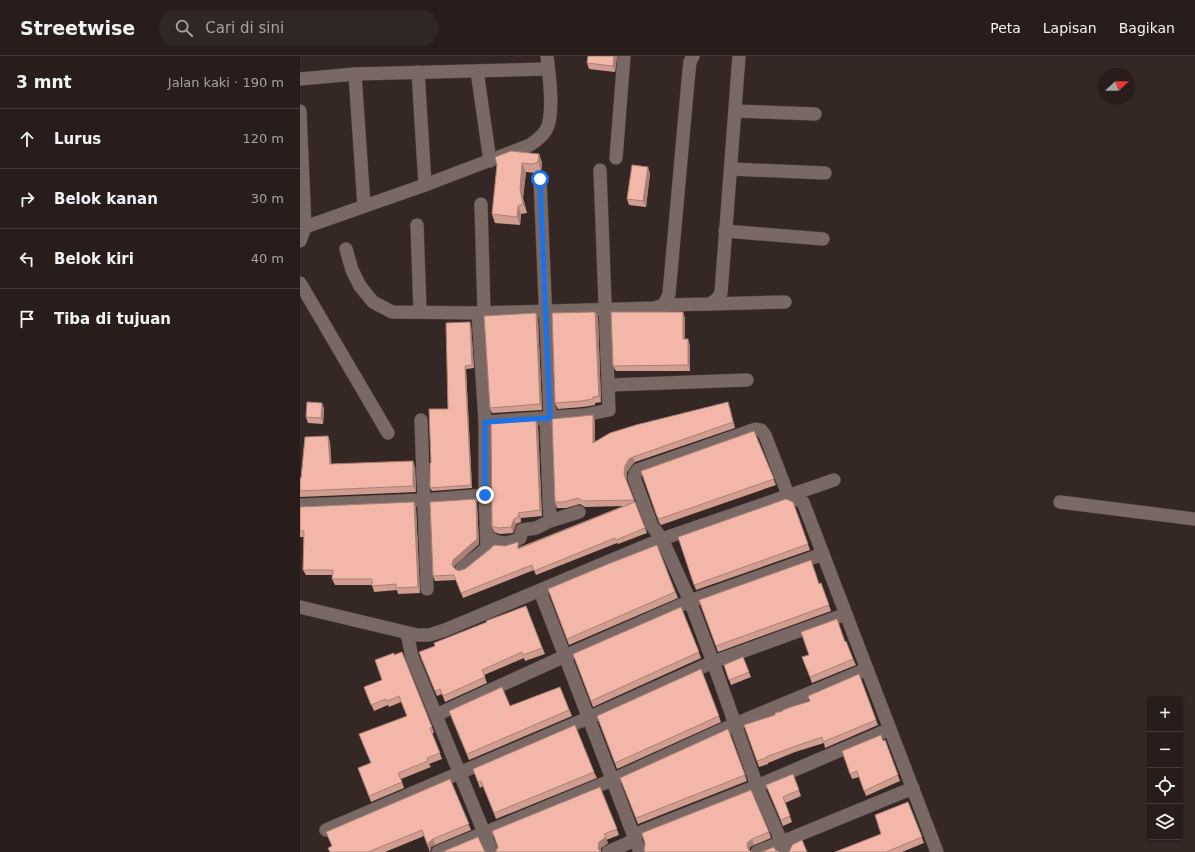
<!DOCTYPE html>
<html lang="id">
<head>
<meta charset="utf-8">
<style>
	:root { --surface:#281d1b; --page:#302624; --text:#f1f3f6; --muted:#a5a2a3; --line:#443b3a }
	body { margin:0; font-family:"DejaVu Sans",sans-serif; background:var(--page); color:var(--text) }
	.controls { position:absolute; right:12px; bottom:12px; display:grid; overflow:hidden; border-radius:4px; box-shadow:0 1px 3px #0004 }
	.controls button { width:36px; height:36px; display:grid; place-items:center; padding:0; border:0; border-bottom:1px solid var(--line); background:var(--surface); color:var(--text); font:20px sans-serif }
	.compass { position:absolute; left:799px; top:12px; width:36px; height:36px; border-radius:50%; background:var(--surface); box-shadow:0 1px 3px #0004; rotate:68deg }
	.stop { position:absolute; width:12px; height:12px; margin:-9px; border:3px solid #1a73e8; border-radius:50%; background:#fff }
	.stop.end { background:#1a73e8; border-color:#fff; box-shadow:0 1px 4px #0008 }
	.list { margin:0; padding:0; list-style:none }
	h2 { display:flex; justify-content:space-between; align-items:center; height:52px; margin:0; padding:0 16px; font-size:17px }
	h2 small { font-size:13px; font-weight:400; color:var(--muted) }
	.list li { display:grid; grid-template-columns:26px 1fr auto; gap:12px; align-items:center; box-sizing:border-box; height:60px; padding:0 16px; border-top:1px solid var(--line) }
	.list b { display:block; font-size:15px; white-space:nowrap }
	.list em { font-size:13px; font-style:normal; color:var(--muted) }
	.icon { flex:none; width:22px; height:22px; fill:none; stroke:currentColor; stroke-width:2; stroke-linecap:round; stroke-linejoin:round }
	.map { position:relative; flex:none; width:895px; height:796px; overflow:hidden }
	header { display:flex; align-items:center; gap:24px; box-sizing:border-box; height:56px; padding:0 20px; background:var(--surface); border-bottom:1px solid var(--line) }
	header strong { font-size:19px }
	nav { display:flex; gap:22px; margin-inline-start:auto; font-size:14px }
	.search { width:280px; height:36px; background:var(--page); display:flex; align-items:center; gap:10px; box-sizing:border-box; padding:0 14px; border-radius:22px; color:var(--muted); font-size:15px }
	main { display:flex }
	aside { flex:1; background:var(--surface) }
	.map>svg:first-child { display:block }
</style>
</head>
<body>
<header>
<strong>Streetwise</strong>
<div class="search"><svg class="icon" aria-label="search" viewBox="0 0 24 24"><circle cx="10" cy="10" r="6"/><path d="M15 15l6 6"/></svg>Cari di sini</div>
<nav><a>Peta</a><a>Lapisan</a><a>Bagikan</a></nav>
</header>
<main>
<aside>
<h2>3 mnt<small>Jalan kaki · 190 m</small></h2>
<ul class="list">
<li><svg class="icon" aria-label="ahead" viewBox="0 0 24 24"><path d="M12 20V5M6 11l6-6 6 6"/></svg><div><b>Lurus</b></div><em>120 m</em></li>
<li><svg class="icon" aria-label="right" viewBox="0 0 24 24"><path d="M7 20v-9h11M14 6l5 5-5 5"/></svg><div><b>Belok kanan</b></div><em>30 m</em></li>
<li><svg class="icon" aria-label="left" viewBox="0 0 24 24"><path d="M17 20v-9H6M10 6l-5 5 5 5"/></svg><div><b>Belok kiri</b></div><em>40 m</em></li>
<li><svg class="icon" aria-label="arrive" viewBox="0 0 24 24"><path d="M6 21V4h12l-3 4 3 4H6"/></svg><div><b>Tiba di tujuan</b></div></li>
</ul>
</aside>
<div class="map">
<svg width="895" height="796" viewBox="0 0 895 796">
	<rect width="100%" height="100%" fill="#352724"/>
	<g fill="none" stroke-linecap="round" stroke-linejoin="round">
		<g stroke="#4f4441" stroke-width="14">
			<g id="street">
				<polyline points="177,15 190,105"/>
				<polyline points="118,16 125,129"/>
				<polyline points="55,18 64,150"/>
				<polyline points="0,23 55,18 248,13"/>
				<polyline points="0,55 5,171 0,185"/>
				<polyline points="435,55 515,58"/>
				<polyline points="316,102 324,0"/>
				<polyline points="431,113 525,117"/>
				<polyline points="240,123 250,362"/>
				<polyline points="181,148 184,256"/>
				<polyline points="117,169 120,256"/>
				<path d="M5,171L125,129L230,89C236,85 242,81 246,74C255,59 249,18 247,0"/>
				<polyline points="425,175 523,183"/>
				<polyline points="46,193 52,214 60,230 73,246 92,256 178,257"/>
				<polyline points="0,227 88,377"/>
				<polyline points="410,248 485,246"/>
				<polyline points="364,249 410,248 417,243 421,237 439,0"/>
				<polyline points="309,329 447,324"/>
				<polyline points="246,363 250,465"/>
				<polyline points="121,364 127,533"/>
				<polyline points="185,366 284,359 309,354 300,114"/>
				<polyline points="760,446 895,463"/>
				<polyline points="0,449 124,444 185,439"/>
				<polyline points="187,492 185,439 185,366 178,257 354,252 364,249 369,238 388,25 390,6 393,0"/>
				<path d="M162,512L187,492L192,483C199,489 213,487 220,482L222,474L236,472L250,465L279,456"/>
				<polyline points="240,535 340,796"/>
				<polyline points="0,551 117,579 129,579 145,574 362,483 534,424"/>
				<polyline points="107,577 112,601 192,796"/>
				<polyline points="136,659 265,600 390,545 523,498"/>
				<polyline points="26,774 288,662 413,606 546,558"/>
				<polyline points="333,779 457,730 590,673"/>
				<polyline points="138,796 312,724 435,668 567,613"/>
				<polyline points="308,796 335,784"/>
				<polyline points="457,796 613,732"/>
				<polyline points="486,796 457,730 413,606 390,545 362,483 352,470 334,422 335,418 338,414 456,373 461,374 465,379 489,441 503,446 637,796"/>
			</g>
		</g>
		<use href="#street" stroke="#796864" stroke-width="13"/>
	</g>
	<g fill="#d09d90">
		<polygon points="317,0 315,16 289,13 287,7"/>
		<polygon points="239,98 242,107 241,115 235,117 226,116 223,142 227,157 221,158 220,169 195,167 192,158 197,109"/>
		<polygon points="350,117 346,151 329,149 327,143"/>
		<polygon points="295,256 298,262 301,346 295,347 295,349 283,351 258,353 255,347"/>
		<polygon points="385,262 385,283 390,289 390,315 316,315 313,310"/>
		<polygon points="238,263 242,354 192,357 190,352"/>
		<polygon points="171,269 174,312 166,313 172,432 132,435 130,432 131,407 148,353"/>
		<polygon points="22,347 24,353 23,368 8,367 6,361"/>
		<polygon points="430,352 435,372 335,406 332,409 327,416 326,424 347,477 318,488 317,487 236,519 234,514 163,542 156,524 135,525 133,520 177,448 179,488 155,509 154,512 158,515 165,513 323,450 285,451 280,448 266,452 257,452 255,446 295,365 295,385"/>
		<polygon points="236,364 238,370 242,460 221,462 221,466 216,468 213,477 200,478 194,476 192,470"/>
		<polygon points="454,375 476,429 361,469 359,466 341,415"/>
		<polygon points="28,380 30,386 31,408 115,411 116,436 0,441 0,422 1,422"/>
		<polygon points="114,446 116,452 120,537 98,538 97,534 74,536 72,529 35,529 32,523 32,519 6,519 3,514 4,481 0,481 0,451"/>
		<polygon points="493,446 510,494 396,534 378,481"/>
		<polygon points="357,489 378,542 269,589 248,533"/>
		<polygon points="521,527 531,555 418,596 399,544"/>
		<polygon points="226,550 245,598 225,605 224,602 184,619 187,627 145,646 142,638 137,640 121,602 187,566"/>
		<polygon points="381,551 401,602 293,651 273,598"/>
		<polygon points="545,586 556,609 512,627 502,601"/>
		<polygon points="443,601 451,621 431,629 424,609"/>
		<polygon points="401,613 421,666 317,713 297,660"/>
		<polygon points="559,618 578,669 525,692 524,687 495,696 468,707 468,708 459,711 444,669 475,659 510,645"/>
		<polygon points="82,624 132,671 134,677 132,677 142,703 129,708 131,711 101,723 104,732 71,746 58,712 70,707 107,660 101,646 89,651 88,649 74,655 64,631"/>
		<polygon points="260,631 272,660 169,704 151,661 210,650"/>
		<polygon points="428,673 447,725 338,768 320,722"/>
		<polygon points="585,684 600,725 566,740 559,721 552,723 542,695"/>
		<polygon points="173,713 294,716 297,722 196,763 183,730 180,732"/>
		<polygon points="493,718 501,740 485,747 492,766 483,770 466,729"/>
		<polygon points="150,723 171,774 135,789 131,791 130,796 124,780 85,796 30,796 32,790"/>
		<polygon points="300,731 319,779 306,784 308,787 301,792"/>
		<polygon points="608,746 624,787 602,796 535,796 581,778"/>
		<polygon points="469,776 471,782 454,789 450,791 449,795 345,796"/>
	</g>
	<g fill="#a98076">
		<polygon points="314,0 317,0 315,16 313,10"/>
		<polygon points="239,98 242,107 241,115 238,106"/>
		<polygon points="222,107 226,116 223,142 227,157 223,148 220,133"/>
		<polygon points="348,111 350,117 346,151 343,145"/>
		<polygon points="218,150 221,158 220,169 217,161"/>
		<polygon points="295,256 298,262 301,346 299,340"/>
		<polygon points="383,256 385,262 385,289 383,283"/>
		<polygon points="236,257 238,263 242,354 240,348"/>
		<polygon points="170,266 171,269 174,312 172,309"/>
		<polygon points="388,283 390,289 390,315 388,309"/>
		<polygon points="165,310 166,313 172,432 171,429"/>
		<polygon points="428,346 430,352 435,372 433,366"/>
		<polygon points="22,347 24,353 23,368 21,362"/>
		<polygon points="293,359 295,365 295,393 293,387"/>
		<polygon points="236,364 238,370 242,460 240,454"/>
		<polygon points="28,380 30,386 32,414 30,408"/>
		<polygon points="333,401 335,406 332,409 327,416 326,424 324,418 325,410 329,403"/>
		<polygon points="113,405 115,411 116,436 113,430"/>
		<polygon points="176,443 177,448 179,488 155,509 154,514 152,509 153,504"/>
		<polygon points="114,446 116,452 120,537 118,531"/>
		<polygon points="218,457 221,462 221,466"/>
		<polygon points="214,463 216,468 213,477 211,471"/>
		<polygon points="306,781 308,787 301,792 301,796 298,793 299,786"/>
		<polygon points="133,783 135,789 131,791 130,796 128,790 129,786"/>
		<polygon points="452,783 454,789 450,791 449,795 448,793 447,789 448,786"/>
	</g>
	<g fill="#f2b7a8" stroke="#a98076">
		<polygon points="288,0 314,0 313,10 287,7"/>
		<polygon points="211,95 239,98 238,106 232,108 222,107 220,133 223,148 218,150 217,161 192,158 197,109 195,101"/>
		<polygon points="332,109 348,111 343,145 327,143"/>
		<polygon points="295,256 299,340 293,341 293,343 281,345 255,347 252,257"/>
		<polygon points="311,256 383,256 383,283 388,283 388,309 313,310"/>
		<polygon points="236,257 240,348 190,352 184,260"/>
		<polygon points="170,266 172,309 165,310 171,429 130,432 130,407 131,407 129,353 148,353 146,267"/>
		<polygon points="7,346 22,347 21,362 6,361"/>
		<polygon points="428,346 433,366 333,401 329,403 325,410 324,418 334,444 283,445 278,442 264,446 255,446 252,363 293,359 293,387 310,377 336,369"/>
		<polygon points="236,364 240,454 218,457 219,460 214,463 211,471 198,472 192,470 191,368"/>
		<polygon points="454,375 474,423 359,463 357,460 341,415"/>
		<polygon points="28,380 30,408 113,405 113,430 0,435 0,422 1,422 5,381"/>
		<polygon points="176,443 177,483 153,504 152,509 154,512 158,515 165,513 190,493 194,489 205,490 218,486 218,493 335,446 345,472 316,484 315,482 234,515 232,509 161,537 154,519 133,520 130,446"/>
		<polygon points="486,443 493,446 508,488 394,529 378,481"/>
		<polygon points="114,446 118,531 96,532 96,528 72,530 72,523 32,523 33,514 3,514 4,475 0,475 0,451"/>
		<polygon points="357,489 375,536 267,583 248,533 308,508"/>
		<polygon points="511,504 519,528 521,527 529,549 416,590 399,544"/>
		<polygon points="226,550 242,592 223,599 222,596 182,614 185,621 143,640 140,633 135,635 119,596 135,590 134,587 187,566 186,565"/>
		<polygon points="381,551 399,596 291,645 273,598"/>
		<polygon points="537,563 545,586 546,585 553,603 510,621 502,601 509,599 501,576"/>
		<polygon points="102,596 132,671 130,672 140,697 127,702 128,705 98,717 102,726 69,740 58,712 71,707 59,678 107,660 99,640 87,645 86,643 71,649 64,631 82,624 75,604 94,597 94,599"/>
		<polygon points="443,601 449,616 429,624 424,609"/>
		<polygon points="401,613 419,660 315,707 297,660"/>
		<polygon points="559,618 576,664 523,686 522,681 493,691 466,701 466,702 457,705 444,669 475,659 475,657 483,655 483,654 491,651 510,645 508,640"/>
		<polygon points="202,631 210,650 260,631 269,654 167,698 149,655"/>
		<polygon points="275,669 294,716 194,757 181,725 178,726 173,713"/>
		<polygon points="428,673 445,719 336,762 320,722"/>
		<polygon points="581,679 583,685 585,684 598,719 564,735 557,715 550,718 542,695"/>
		<polygon points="493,718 499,734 483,741 490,760 481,764 466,729"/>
		<polygon points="150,723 169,768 133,783 129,786 128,790 122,774 68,796 30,796 28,792 32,790 26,776"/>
		<polygon points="300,731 317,773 304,778 306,781 299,786 298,793 301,796 195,796 196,795 198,791 192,775"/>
		<polygon points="451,734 469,776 452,783 448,786 447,789 448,793 451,796 345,796 344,794 345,788 342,777"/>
		<polygon points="608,746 622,781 586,796 535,796 581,778 575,759"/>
		<polygon points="178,781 185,796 142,796"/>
		<polygon points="502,784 507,796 489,796 490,794 492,789"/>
		<polygon points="474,791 476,795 477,794 479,796 461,796"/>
	</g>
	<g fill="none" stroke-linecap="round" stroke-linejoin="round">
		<polyline stroke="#1a73e8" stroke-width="5" points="185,439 185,366 250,362 240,123"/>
	</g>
</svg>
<div class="controls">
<button>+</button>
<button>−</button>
<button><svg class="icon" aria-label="locate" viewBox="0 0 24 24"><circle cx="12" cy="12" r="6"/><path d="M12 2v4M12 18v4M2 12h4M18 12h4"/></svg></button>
<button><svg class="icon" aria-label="layers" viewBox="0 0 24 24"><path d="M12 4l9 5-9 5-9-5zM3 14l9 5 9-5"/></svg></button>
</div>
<svg class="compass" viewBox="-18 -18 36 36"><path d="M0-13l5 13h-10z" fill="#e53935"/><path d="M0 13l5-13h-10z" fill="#a5a2a3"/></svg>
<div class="stop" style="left:240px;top:123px"></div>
<div class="stop end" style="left:185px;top:439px"></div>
</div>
</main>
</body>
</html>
